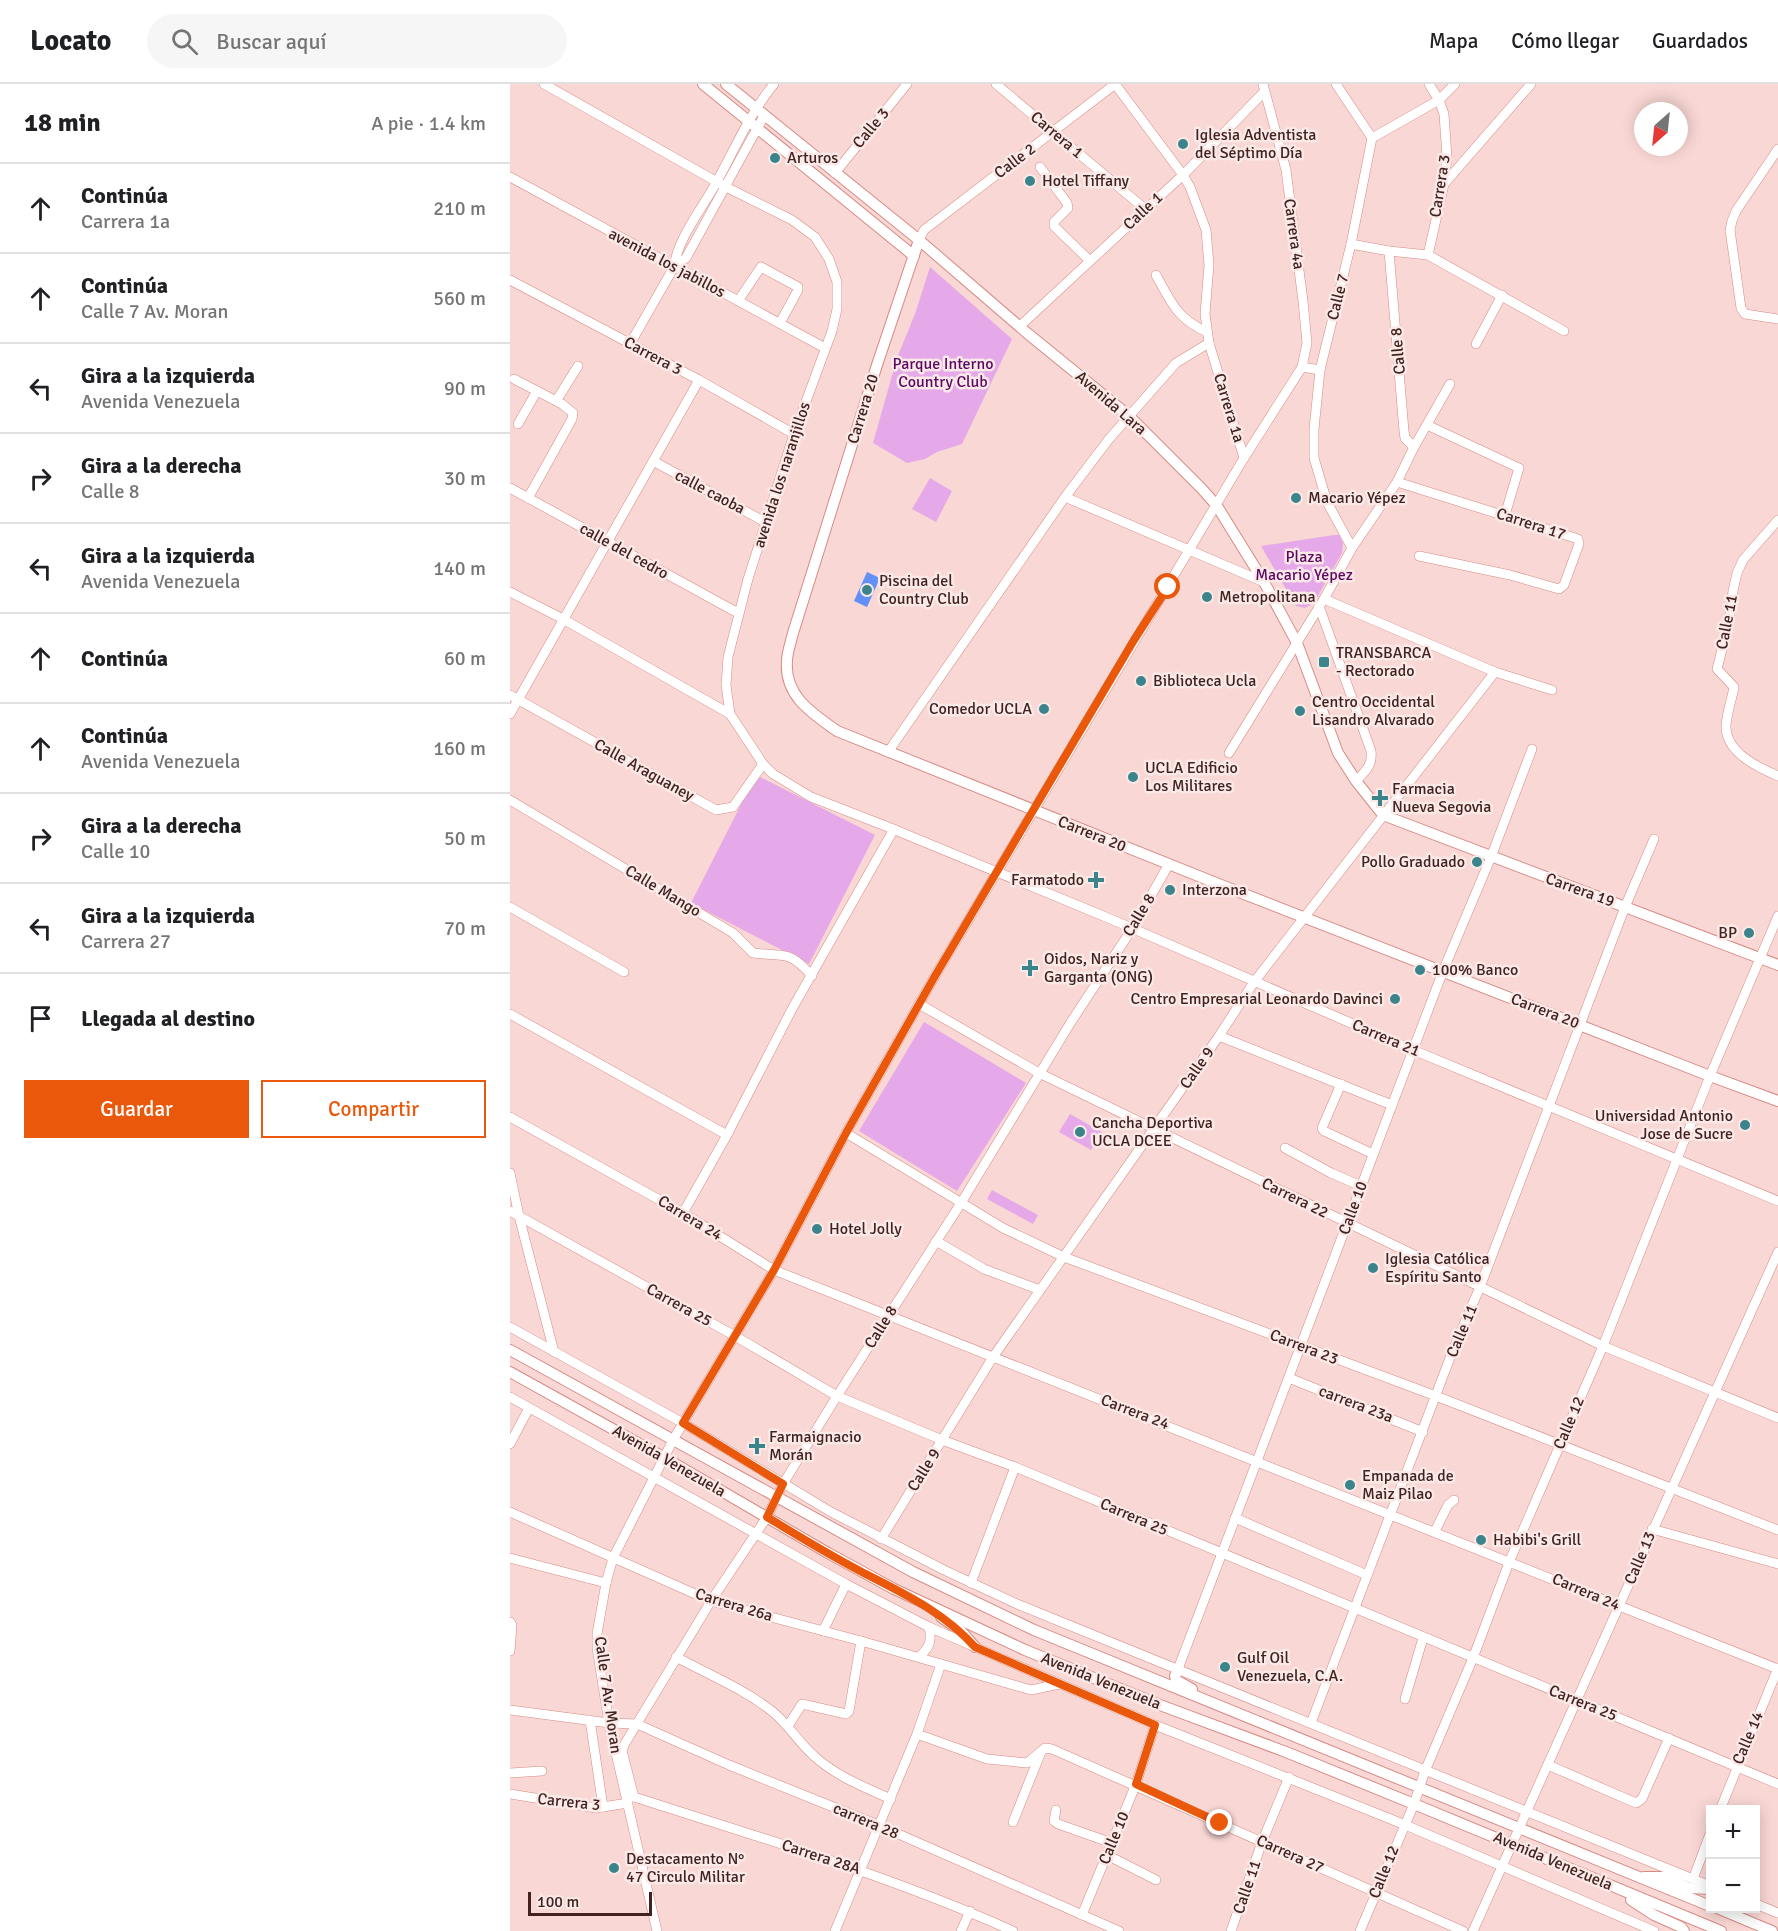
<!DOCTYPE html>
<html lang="es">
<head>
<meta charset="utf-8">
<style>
	:root { --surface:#fff; --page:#f6f6f6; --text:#202124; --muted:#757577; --line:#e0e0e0; --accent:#ea580c }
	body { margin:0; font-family:Signika,sans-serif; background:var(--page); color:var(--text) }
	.controls { position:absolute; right:18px; bottom:18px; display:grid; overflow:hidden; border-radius:0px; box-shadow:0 3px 15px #0003 }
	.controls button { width:54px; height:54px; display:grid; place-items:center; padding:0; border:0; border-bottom:2px solid var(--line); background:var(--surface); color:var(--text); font:30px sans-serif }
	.compass { position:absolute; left:1124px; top:18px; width:54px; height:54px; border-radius:50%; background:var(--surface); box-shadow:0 3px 15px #0003; rotate:207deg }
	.scale { position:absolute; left:18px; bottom:15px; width:124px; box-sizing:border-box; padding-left:6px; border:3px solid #412220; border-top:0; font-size:16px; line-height:21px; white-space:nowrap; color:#412220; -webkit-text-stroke:4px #fae9e7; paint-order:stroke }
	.stop { position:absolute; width:18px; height:18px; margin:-14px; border:4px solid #ea580c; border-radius:50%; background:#fff }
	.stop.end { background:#ea580c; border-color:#fff; box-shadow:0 2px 6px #0008 }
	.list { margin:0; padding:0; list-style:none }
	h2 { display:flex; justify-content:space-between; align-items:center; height:78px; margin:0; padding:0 24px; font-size:26px }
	h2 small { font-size:20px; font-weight:400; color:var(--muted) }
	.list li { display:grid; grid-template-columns:39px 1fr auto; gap:18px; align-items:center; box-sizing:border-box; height:90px; padding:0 24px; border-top:2px solid var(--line) }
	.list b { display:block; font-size:22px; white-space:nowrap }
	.list p { margin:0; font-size:20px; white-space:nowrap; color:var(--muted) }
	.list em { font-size:20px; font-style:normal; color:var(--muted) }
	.actions { display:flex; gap:12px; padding:18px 24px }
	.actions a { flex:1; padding:14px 0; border:2px solid var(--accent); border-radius:0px; text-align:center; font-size:21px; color:var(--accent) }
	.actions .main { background:var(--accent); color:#fff }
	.icon { flex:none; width:33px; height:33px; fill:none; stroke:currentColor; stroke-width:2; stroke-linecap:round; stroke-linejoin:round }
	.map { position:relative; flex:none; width:1268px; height:1847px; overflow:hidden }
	header { display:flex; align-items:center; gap:36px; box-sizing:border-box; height:84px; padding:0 30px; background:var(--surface); border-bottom:2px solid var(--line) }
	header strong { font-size:28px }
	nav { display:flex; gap:33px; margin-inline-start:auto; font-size:21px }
	.search { width:420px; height:54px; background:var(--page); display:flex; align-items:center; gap:15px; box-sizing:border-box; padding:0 21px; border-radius:33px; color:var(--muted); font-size:22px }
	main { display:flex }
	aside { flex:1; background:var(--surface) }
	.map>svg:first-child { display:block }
</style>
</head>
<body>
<header>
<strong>Locato</strong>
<div class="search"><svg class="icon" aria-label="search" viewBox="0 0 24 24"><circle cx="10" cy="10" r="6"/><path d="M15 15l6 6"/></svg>Buscar aquí</div>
<nav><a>Mapa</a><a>Cómo llegar</a><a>Guardados</a></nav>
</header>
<main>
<aside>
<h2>18 min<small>A pie · 1.4 km</small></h2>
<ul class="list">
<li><svg class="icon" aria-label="ahead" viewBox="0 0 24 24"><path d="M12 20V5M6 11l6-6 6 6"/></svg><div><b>Continúa</b><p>Carrera 1a</p></div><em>210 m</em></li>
<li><svg class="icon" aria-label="ahead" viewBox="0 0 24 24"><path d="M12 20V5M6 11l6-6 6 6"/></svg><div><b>Continúa</b><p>Calle 7 Av. Moran</p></div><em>560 m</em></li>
<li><svg class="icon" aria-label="left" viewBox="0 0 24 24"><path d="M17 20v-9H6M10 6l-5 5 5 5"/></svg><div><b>Gira a la izquierda</b><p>Avenida Venezuela</p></div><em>90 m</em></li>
<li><svg class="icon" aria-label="right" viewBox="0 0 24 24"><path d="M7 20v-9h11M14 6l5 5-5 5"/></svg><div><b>Gira a la derecha</b><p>Calle 8</p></div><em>30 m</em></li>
<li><svg class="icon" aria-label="left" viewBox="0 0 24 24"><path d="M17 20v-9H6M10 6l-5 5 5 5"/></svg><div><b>Gira a la izquierda</b><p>Avenida Venezuela</p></div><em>140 m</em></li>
<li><svg class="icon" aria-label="ahead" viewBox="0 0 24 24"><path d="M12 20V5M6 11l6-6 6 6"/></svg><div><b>Continúa</b></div><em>60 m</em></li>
<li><svg class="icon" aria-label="ahead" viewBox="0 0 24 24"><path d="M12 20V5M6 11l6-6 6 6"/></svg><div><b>Continúa</b><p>Avenida Venezuela</p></div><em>160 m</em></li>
<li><svg class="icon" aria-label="right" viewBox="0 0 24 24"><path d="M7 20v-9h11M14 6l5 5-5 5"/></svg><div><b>Gira a la derecha</b><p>Calle 10</p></div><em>50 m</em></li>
<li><svg class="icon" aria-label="left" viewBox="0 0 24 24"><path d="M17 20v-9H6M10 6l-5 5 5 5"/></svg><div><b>Gira a la izquierda</b><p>Carrera 27</p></div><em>70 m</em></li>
<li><svg class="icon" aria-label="arrive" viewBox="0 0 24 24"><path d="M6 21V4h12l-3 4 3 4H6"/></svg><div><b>Llegada al destino</b></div></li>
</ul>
<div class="actions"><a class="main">Guardar</a><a>Compartir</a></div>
</aside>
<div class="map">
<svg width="1268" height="1847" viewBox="0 0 1268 1847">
	<rect width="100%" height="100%" fill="#f9d7d4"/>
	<g fill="#e5a9ea">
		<polygon points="420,183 502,255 452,360 427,368 415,375 397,379 363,359 387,274 405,230"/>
		<polygon points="420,394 442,407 426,438 402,425"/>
		<polygon points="824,451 829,451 833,459 832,469 804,519 795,524 786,522 751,462"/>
		<polygon points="246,691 365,751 299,880 181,819"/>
		<polygon points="414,938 516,999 447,1107 349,1047"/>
		<polygon points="560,1030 592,1048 581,1066 549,1048"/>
		<polygon points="482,1106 528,1131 523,1140 477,1115"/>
	</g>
	<polygon fill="#6290f7" points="357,488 370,494 357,523 344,517"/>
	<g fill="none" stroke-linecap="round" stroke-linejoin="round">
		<g stroke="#d88a84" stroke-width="10">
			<g id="minor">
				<polyline points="34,0 216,103 282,136 305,153 319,175 327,198 327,225 322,247 284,350 238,495 218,573 216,601 220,630 253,680 263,690 301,713 378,743 603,836 903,966 1268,1117"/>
				<polyline points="486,0 635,125"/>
				<polyline points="753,0 776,86 793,217 797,259 792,283 810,286"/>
				<polyline points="826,0 862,54"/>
				<polyline points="1268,65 1226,127 1222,137 1220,146 1231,224 1235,230 1268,235"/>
				<polyline points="530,83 557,119 558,124 544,138 544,142 580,177"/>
				<polyline points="325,89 397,0"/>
				<polyline points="0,93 315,264"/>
				<polyline points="934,100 1021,0"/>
				<polyline points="409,156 414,146 604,1"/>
				<polyline points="841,160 879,167 918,171 1054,247"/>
				<polyline points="879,167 894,347 895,354 904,363"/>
				<polyline points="918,171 934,100 937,73 934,30 929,16 919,0"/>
				<polyline points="164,183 176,174 254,32"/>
				<path d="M646,191C661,218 667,235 697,248"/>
				<polyline points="0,196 189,296 284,350"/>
				<polyline points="228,217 251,183 288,203 288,206 270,239"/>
				<polyline points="510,242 673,91 754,8"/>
				<path d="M120,260L164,183C168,154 191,126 205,101C225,65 238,32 264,0"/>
				<polyline points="966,260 992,211"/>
				<polyline points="4,295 52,320 63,329 62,335 18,414"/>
				<polyline points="46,317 68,282"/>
				<polyline points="8,340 27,307"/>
				<polyline points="917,341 1009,384 995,431"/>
				<polyline points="734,374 792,283"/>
				<polyline points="143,377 257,439"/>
				<polyline points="887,398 1062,453 1068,455 1069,460 1054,501 1049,505 1000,491 909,472"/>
				<polyline points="0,404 228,529"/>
				<polyline points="555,413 754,498"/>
				<path d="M1268,436L1233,476L1227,489L1223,507L1219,538L1207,585L1224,603C1222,615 1217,628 1216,641C1215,668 1247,683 1268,692"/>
				<polyline points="842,464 817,418 804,374 804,345 810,286 841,160 862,54 929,16 945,0"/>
				<polyline points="0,508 53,535 220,630"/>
				<polyline points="814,515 985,588 1042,606"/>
				<path d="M809,522L861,667C863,681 855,688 846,697"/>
				<polyline points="0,611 206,726 223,723 253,680"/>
				<polyline points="0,630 189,296"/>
				<polyline points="378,668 555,413 599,355 666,279 699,259"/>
				<polyline points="719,669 814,515 842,464 887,398 904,363 940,300"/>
				<path d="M0,716L223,849L243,869C275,873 278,865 302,892"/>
				<polyline points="0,823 114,888"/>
				<polyline points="409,920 529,989 838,1139 1093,1262 1268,1334"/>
				<polyline points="0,930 217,1051"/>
				<polyline points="709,952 882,1021"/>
				<polyline points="831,1000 812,1044 814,1047 863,1070"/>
				<polyline points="0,1033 173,1129 264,1186 1268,1585"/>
				<polyline points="336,1049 493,1144 554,1173 926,1312 1268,1446"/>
				<polyline points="775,1064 821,1089 851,1102"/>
				<polyline points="0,1089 9,1132 44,1268"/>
				<polyline points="0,1127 225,1252 327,1312 432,1356 505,1383 1268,1700"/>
				<polyline points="173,1129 217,1051 282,925 384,745"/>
				<polyline points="426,1157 474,1185 530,1206"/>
				<polyline points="0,1243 173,1339 321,1428 434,1486 507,1520 1200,1802"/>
				<polyline points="779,1294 913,1348"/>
				<polyline points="0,1313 336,1500 419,1543 645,1641 893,1740 1144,1847"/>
				<polyline points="0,1360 19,1324"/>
				<polyline points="0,1428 201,1517 351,1557 431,1580 407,1650 325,1847"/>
				<polyline points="725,1434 857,1491"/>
				<polyline points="1142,1445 1268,1480"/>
				<polyline points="925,1447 938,1421 944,1416"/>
				<polyline points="371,1455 483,1273 709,952 744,898 985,588"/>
				<polyline points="0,1474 96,1499"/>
				<polyline points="461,1499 505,1383"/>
				<polyline points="0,1538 2,1541 0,1567"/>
				<polyline points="313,1547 336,1500"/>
				<path d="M166,1573C198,1590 234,1605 263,1628C279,1641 289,1659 304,1672C326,1692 354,1703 381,1715"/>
				<path d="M409,1573C420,1563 422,1557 419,1543"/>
				<polyline points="431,1580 521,1606 549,1600"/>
				<polyline points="668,1585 933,887 981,773 1022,665"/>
				<polyline points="895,1615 913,1554"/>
				<polyline points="0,1626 99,1639 127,1640 219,1681 368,1741 609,1847"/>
				<polyline points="80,1636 93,1723"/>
				<polyline points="801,1639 943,1266 970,1203 1115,823 1144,755"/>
				<polyline points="278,1642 292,1620 336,1630 339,1627 351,1557"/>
				<polyline points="407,1650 477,1675 517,1679 535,1664 542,1665 953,1847"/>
				<polyline points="1038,1681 1126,1719 1132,1715 1159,1654"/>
				<polyline points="0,1689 32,1687"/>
				<polyline points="0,1710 86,1724 118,1719"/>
				<path d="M118,1711C248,1753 379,1791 503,1847"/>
				<polyline points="124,1713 112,1667 114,1661 201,1517 257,1433 273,1400 327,1312 451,1119 561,938 622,845 659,780"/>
				<polyline points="546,1726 544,1737 548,1740 602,1759"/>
				<polyline points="1210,1726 1268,1584"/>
				<polyline points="503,1738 531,1668"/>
				<polyline points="597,1771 646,1796"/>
				<polyline points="1183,1795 1200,1750"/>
				<polyline points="1246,1820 1268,1829"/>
				<polyline points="572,1831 626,1700 645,1641"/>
				<polyline points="147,1847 99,1639 87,1564 87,1550 96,1499 103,1474 163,1356 264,1186 336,1049 425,892 734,374 699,259 695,230 699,181 696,146 680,103 673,91 605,0"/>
				<polyline points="451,1847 460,1827"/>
				<polyline points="721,1847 752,1758 779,1693"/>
				<polyline points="850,1847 904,1720 915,1687 963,1574 1000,1476 1093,1262 1200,992 1268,832"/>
				<polyline points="963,1847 1268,1168"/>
			</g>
		</g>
		<g stroke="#d88a84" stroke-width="12">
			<g id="tertiary">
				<polyline points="193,0 404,172"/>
				<polyline points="216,0 409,156 517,249 619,332 692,405 707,422 754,498 787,559 828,669 846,697 873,731 1268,881"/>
				<path d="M409,156L367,281L283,549C281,558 277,568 277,577C274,612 302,629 327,647L711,801L1200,992L1268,1017"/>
				<polyline points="0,1266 403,1488 524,1546 1200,1822"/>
				<polyline points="0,1288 155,1374 318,1469 384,1505 515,1566 650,1621 776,1668 904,1720 1211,1847"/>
				<polyline points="431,1533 451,1547 465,1563"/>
				<polyline points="668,1585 665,1592 666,1596 682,1605"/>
				<polyline points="1134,1793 1155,1793 1179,1804 1200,1805"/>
				<polyline points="1121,1816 1144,1831 1171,1843 1174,1847"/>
				<polyline points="1207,1824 1262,1847"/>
			</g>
		</g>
		<use href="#minor" stroke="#fff" stroke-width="9"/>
		<use href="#tertiary" stroke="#fff" stroke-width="10"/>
	</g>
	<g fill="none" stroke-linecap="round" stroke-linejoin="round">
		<path stroke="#ea580c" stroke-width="8" d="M658,503L624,556L425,892L336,1049L264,1186L173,1339L273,1400L257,1433C288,1452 318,1470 350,1487C392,1509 433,1527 465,1563L645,1641L626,1700L710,1739"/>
	</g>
	<g fill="#3c848b" stroke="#fae9e7" stroke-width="2">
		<circle cx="673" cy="60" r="6"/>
		<circle cx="265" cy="74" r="6"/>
		<circle cx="520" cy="97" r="6"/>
		<circle cx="786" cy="414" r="6"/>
		<circle cx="357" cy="506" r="6"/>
		<circle cx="697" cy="513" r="6"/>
		<rect x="808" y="572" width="12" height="12" rx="3"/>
		<circle cx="631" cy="597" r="6"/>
		<circle cx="534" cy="625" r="6"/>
		<circle cx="790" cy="627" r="6"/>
		<circle cx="623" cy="693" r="6"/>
		<path d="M867 705h6v6h6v6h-6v6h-6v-6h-6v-6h6z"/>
		<circle cx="967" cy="778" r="6"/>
		<path d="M583 787h6v6h6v6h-6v6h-6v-6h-6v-6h6z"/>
		<circle cx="660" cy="806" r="6"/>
		<circle cx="1239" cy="849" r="6"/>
		<path d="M517 875h6v6h6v6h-6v6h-6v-6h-6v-6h6z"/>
		<circle cx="910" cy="886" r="6"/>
		<circle cx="885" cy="915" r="6"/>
		<circle cx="1235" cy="1041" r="6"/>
		<circle cx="570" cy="1048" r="6"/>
		<circle cx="307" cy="1145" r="6"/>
		<circle cx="863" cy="1184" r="6"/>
		<path d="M244 1353h6v6h6v6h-6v6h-6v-6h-6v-6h6z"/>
		<circle cx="840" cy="1401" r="6"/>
		<circle cx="971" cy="1456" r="6"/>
		<circle cx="715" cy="1583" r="6"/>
		<circle cx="104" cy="1784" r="6"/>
	</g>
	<g text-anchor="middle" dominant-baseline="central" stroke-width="5" stroke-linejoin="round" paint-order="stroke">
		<g font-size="16" fill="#412220" stroke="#fae9e7">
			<text transform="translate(361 44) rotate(-50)">Calle 3</text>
			<text transform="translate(547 51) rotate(40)">Carrera 1</text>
			<text transform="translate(505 77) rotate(-37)">Calle 2</text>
			<text transform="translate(930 102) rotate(-81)">Carrera 3</text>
			<text transform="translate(633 127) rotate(-43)">Calle 1</text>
			<text transform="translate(784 150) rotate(82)">Carrera 4a</text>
			<text transform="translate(157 179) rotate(28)">avenida los jabillos</text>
			<text transform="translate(828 213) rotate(-76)">Calle 7</text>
			<text transform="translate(888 267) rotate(-95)">Calle 8</text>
			<text transform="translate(143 272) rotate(28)">Carrera 3</text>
			<text transform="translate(601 319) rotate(41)">Avenida Lara</text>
			<text transform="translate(719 324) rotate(73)">Carrera 1a</text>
			<text transform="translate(353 325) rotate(-73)">Carrera 20</text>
			<text transform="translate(272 391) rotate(-72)">avenida los naranjillos</text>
			<text transform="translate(200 408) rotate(28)">calle caoba</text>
			<text transform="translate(1021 440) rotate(18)">Carrera 17</text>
			<text transform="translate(114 467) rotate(29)">calle del cedro</text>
			<text transform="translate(1217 538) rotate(-79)">Calle 11</text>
			<text transform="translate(134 686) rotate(29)">Calle Araguaney</text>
			<text transform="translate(582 750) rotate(22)">Carrera 20</text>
			<text transform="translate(1070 806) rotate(20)">Carrera 19</text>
			<text transform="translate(153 807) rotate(31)">Calle Mango</text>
			<text transform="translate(629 831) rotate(-59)">Calle 8</text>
			<text transform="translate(1035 927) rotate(21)">Carrera 20</text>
			<text transform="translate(876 954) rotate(23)">Carrera 21</text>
			<text transform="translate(687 984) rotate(-55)">Calle 9</text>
			<text transform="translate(785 1114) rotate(26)">Carrera 22</text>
			<text transform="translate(843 1124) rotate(-70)">Calle 10</text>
			<text transform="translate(180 1134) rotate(31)">Carrera 24</text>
			<text transform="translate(169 1221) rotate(29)">Carrera 25</text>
			<text transform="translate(371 1243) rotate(-58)">Calle 8</text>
			<text transform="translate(952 1247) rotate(-67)">Calle 11</text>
			<text transform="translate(794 1263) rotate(21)">Carrera 23</text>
			<text transform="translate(846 1320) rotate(21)">carrera 23a</text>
			<text transform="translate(625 1328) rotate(21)">Carrera 24</text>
			<text transform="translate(1059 1339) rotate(-67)">Calle 12</text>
			<text transform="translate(159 1377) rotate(30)">Avenida Venezuela</text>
			<text transform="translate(414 1386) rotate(-58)">Calle 9</text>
			<text transform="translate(624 1433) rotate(23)">Carrera 25</text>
			<text transform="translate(1130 1474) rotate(-67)">Calle 13</text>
			<text transform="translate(1076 1508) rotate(23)">Carrera 24</text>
			<text transform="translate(224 1521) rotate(17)">Carrera 26a</text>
			<text transform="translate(591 1597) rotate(22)">Avenida Venezuela</text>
			<text transform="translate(98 1611) rotate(82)">Calle 7 Av. Moran</text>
			<text transform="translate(1073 1619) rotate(22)">Carrera 25</text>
			<text transform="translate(1238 1654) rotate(-67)">Calle 14</text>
			<text transform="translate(59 1718) rotate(6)">Carrera 3</text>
			<text transform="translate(356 1737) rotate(23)">carrera 28</text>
			<text transform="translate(604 1754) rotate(-68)">Calle 10</text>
			<text transform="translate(780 1770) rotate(24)">Carrera 27</text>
			<text transform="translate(311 1773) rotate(18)">Carrera 28A</text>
			<text transform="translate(1043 1777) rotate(23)">Avenida Venezuela</text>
			<text transform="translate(874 1788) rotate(-68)">Calle 12</text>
			<text transform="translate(737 1803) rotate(-71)">Calle 11</text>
		</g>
		<g font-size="16" fill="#412220" stroke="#fae9e7" text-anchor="start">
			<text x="685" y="51">Iglesia Adventista<tspan x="685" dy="18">del Séptimo Día</tspan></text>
			<text x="277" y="74">Arturos</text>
			<text x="532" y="97">Hotel Tiffany</text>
			<text x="798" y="414">Macario Yépez</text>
			<text x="369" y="497">Piscina del<tspan x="369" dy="18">Country Club</tspan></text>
			<text x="709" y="513">Metropolitana</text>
			<text x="826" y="569">TRANSBARCA<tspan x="826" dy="18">- Rectorado</tspan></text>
			<text x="643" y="597">Biblioteca Ucla</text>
			<text x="802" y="618">Centro Occidental<tspan x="802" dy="18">Lisandro Alvarado</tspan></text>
			<text x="522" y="625" text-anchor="end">Comedor UCLA</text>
			<text x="635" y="684">UCLA Edificio<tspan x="635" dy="18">Los Militares</tspan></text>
			<text x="882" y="705">Farmacia<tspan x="882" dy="18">Nueva Segovia</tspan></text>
			<text x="955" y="778" text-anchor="end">Pollo Graduado</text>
			<text x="574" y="796" text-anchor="end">Farmatodo</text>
			<text x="672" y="806">Interzona</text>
			<text x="1227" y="849" text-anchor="end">BP</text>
			<text x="534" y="875">Oidos, Nariz y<tspan x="534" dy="18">Garganta (ONG)</tspan></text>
			<text x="922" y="886">100% Banco</text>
			<text x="873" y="915" text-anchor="end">Centro Empresarial Leonardo Davinci</text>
			<text x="1223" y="1032" text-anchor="end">Universidad Antonio<tspan x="1223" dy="18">Jose de Sucre</tspan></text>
			<text x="582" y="1039">Cancha Deportiva<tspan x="582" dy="18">UCLA DCEE</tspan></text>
			<text x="319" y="1145">Hotel Jolly</text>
			<text x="875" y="1175">Iglesia Católica<tspan x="875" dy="18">Espíritu Santo</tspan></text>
			<text x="259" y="1353">Farmaignacio<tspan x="259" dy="18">Morán</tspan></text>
			<text x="852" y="1392">Empanada de<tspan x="852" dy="18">Maiz Pilao</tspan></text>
			<text x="983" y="1456">Habibi's Grill</text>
			<text x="727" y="1574">Gulf Oil<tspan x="727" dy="18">Venezuela, C.A.</tspan></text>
			<text x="116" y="1775">Destacamento N°<tspan x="116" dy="18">47 Circulo Militar</tspan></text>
		</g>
		<g font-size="16" fill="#5c0763" stroke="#fae9e7">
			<text x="433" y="280">Parque Interno<tspan x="433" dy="18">Country Club</tspan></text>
			<text x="794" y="473">Plaza<tspan x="794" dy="18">Macario Yépez</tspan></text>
		</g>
	</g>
</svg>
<div class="controls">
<button>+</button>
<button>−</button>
</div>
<svg class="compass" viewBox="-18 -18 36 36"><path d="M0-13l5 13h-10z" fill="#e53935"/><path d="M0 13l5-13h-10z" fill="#757577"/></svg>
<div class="scale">100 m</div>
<div class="stop" style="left:658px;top:503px"></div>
<div class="stop end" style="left:710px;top:1739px"></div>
</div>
</main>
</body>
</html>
